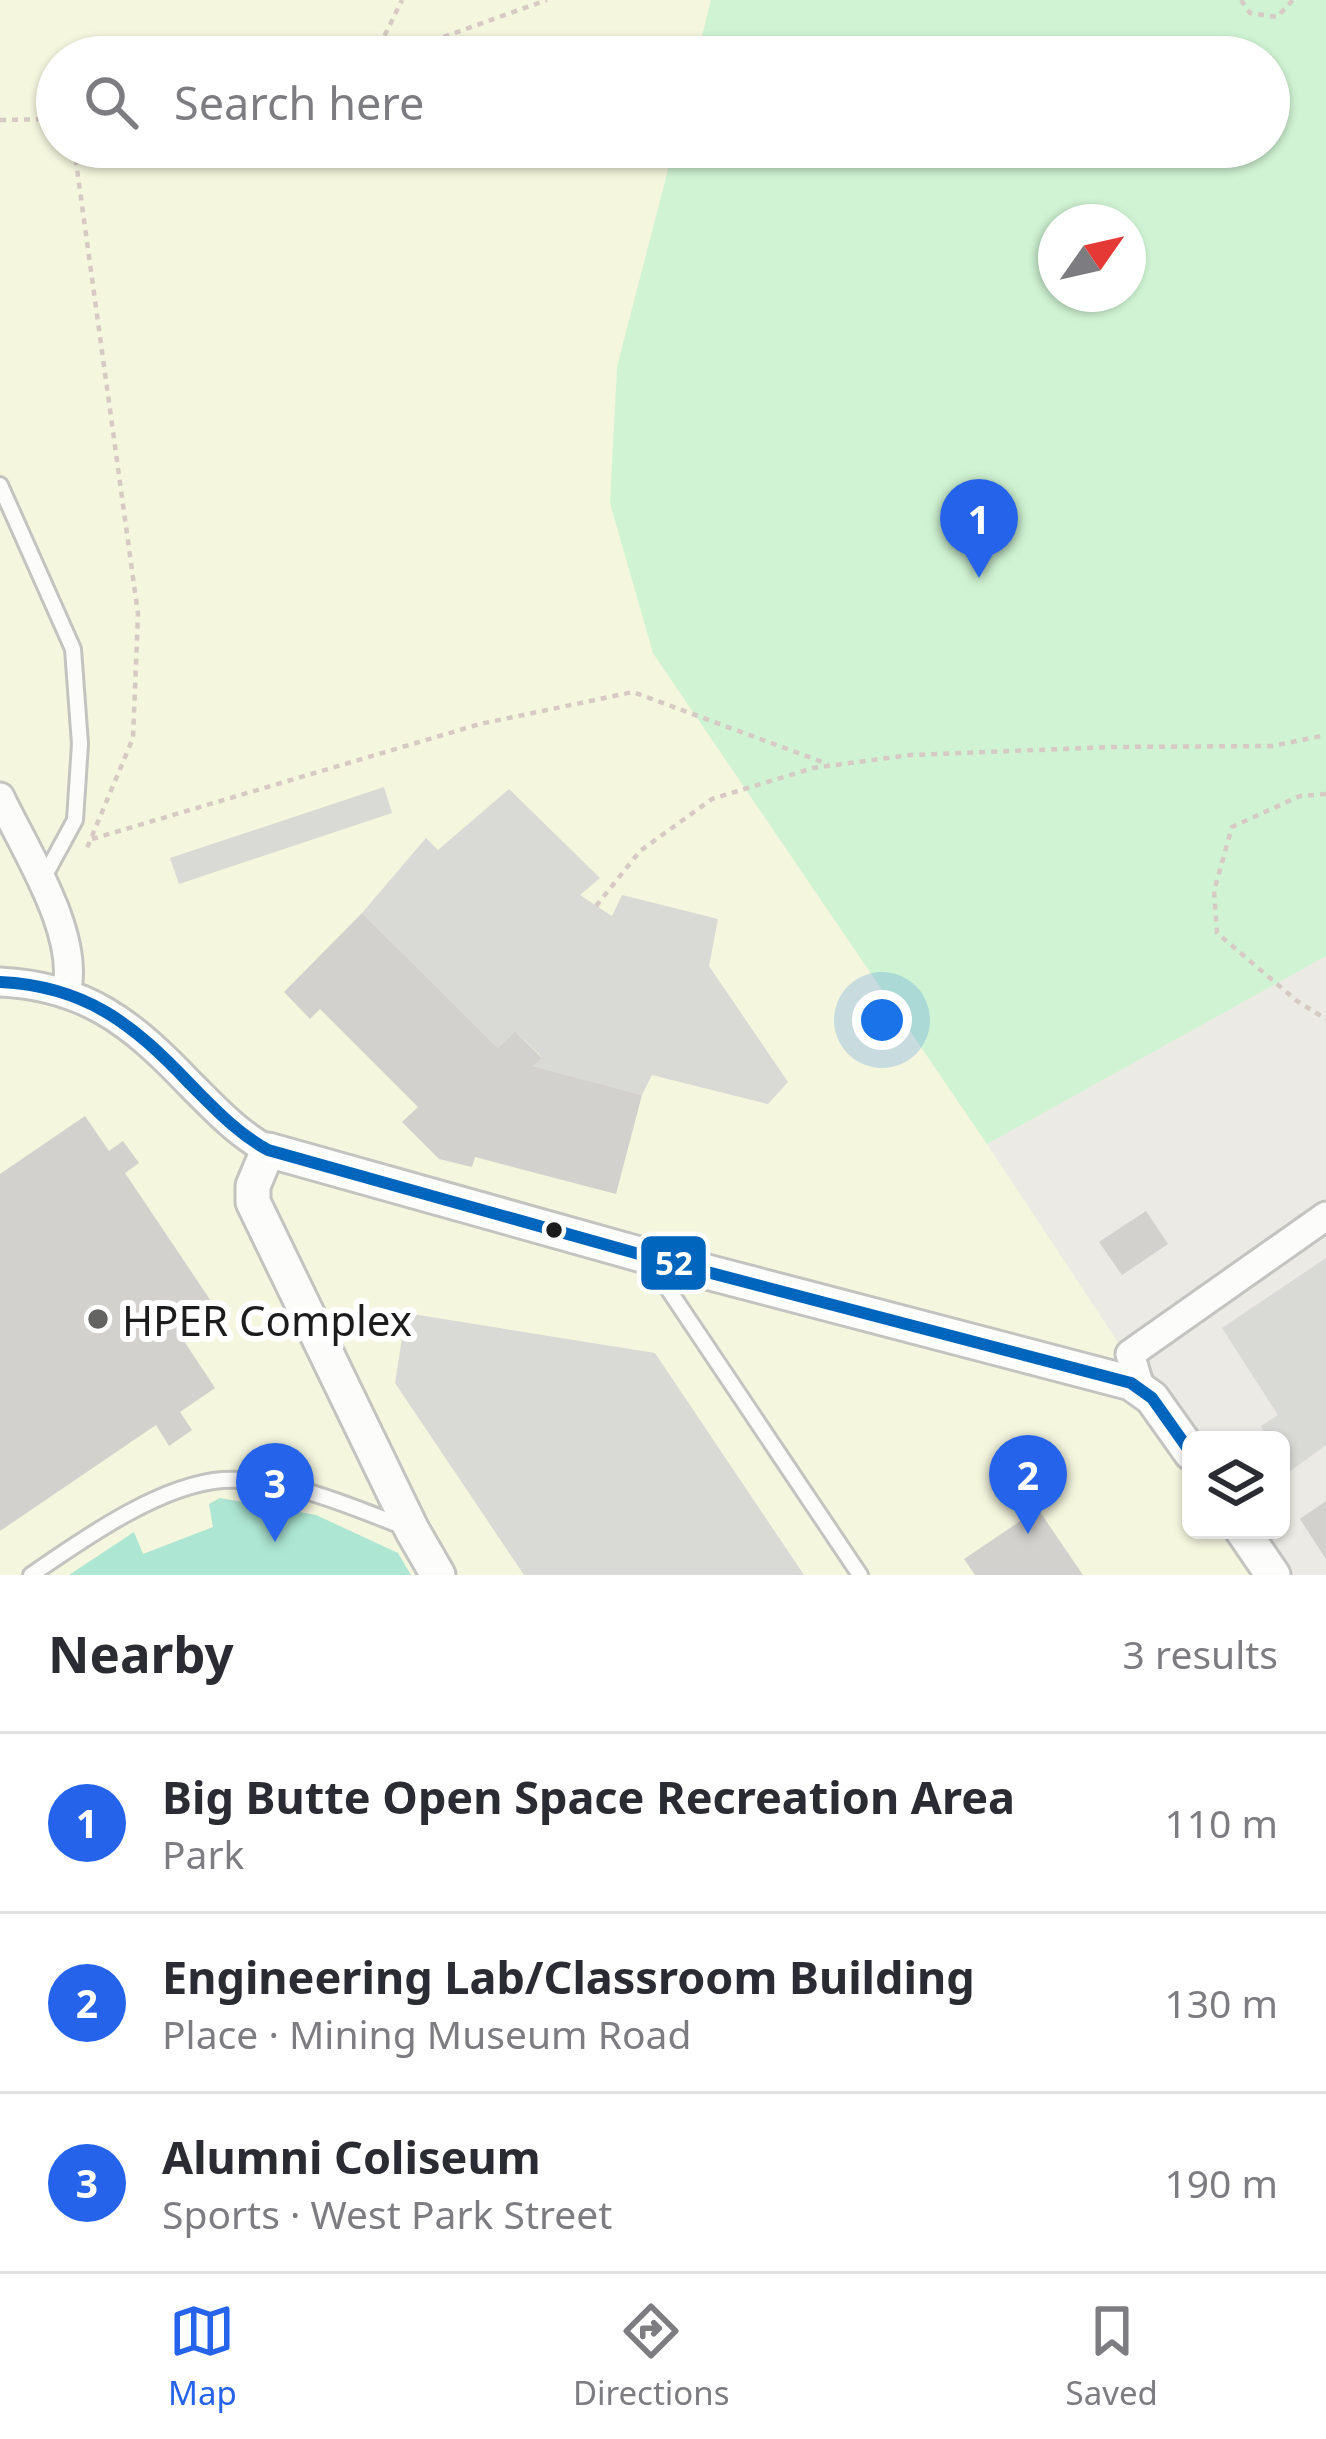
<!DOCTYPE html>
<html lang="en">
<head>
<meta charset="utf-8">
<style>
	:root { --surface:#fff; --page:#f7f7f7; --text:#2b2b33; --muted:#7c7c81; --line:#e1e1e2; --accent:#2563eb }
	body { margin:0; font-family:"Noto Sans",sans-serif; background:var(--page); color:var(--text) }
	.controls { position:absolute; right:36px; bottom:36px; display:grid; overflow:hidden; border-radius:18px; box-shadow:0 3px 9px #0004 }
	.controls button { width:108px; height:108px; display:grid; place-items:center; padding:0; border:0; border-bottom:3px solid var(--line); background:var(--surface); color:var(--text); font:60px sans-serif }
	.compass { position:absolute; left:1038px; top:204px; width:108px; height:108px; border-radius:50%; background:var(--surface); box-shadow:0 3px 9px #0004; rotate:56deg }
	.you { position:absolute; left:882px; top:1020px; width:42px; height:42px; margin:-30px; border:9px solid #fff; border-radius:50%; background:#1a73e8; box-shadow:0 0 0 18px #1a73e833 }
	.badge { display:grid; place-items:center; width:78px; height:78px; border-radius:50%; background:var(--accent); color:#fff; font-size:39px; font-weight:700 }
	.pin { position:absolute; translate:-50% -99px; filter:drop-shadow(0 3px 6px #0008) }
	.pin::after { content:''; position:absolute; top:63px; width:42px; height:36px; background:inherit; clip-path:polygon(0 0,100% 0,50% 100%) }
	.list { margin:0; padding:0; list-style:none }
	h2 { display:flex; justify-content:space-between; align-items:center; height:156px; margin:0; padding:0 48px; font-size:51px }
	h2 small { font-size:39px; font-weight:400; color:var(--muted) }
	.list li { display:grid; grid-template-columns:78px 1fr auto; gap:36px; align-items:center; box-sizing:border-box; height:180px; padding:0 48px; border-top:3px solid var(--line) }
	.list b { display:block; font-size:45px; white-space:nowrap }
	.list p { margin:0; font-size:39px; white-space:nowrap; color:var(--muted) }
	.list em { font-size:39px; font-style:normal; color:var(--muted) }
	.icon { flex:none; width:66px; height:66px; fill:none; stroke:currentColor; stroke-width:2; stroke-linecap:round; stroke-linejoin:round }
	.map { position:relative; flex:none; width:1326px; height:1575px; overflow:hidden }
	.search { position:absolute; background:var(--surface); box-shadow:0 3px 9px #0004; left:36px; right:36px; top:36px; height:132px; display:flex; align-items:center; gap:30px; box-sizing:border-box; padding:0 42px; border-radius:66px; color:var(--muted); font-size:45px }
	.sheet { height:696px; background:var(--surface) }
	nav { display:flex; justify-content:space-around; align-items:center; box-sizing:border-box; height:168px; border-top:3px solid var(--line); background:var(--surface); font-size:33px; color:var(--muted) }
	nav a { display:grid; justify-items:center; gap:6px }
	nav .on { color:var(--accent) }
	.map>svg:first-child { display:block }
</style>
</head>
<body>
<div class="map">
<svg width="1326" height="1575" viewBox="0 0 1326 1575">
	<rect width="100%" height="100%" fill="#ebeae4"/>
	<polygon fill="#f4f6de" points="0,0 711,0 697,57 57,57 57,147 674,147 617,367 653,653 987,1144 1191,1453 1191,1530 1242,1530 1273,1575 0,1575"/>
	<path fill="#d0f4d3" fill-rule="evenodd" d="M711,0H1326V956L987,1144L653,653L610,503L617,367L674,147H1269V57H697ZM1056,222H1128V294H1056Z"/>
	<polygon fill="#ade6d2" points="220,1498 316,1515 398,1553 411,1575 69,1575 134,1532 143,1554 213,1527 209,1504"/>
	<g fill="#d9d9d6">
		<polygon points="384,787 392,813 179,884 170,858"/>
		<polygon points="509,789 600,878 580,895 612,916 622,895 718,919 709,966 788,1082 768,1104 652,1075 642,1095 533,1066 542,1057 515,1031 498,1048 362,913 426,838 438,850"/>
		<polygon points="1326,1258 1326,1445 1289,1472 1281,1459 1281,1440 1269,1440 1261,1426 1278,1415 1222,1328"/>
		<polygon points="406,1313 655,1353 804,1575 524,1575 395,1383"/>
	</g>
	<g fill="#d3d1cd">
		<polygon points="362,913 498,1048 515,1031 542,1058 533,1066 642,1095 616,1194 475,1157 472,1167 439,1159 402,1122 418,1107 320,1009 310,1019 284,992"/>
		<polygon points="85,1116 109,1151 123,1141 139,1163 125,1173 215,1307 178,1332 215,1388 180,1412 192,1430 169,1446 156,1425 0,1531 0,1174"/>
		<polygon points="1146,1211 1168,1244 1122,1275 1099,1242"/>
		<polygon points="1326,1501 1326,1559 1300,1519"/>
		<polygon points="1038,1509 1083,1575 975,1575 964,1559"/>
	</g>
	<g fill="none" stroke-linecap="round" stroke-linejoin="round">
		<g stroke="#c3c3c0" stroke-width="20">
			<g id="service">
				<polyline points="0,485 73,649 80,744 75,820 43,879"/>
				<polyline points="652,1265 860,1575"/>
				<path d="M31,1575C82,1540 159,1485 222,1480C282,1476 347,1505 402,1526"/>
			</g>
		</g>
		<g stroke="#c3c3c0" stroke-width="33">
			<g id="minor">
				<path d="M0,797C25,850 81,935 66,993"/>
				<path d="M0,982C86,986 133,1024 190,1084C215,1109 237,1133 268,1150"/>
				<polyline points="1141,1390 1130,1354 1326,1216"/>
			</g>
		</g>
		<g stroke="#c3c3c0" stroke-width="39">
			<g id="tertiary">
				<polyline points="1242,1530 1273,1575"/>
				<polyline points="438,1575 412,1530 253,1202 253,1186 268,1150 646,1256 1131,1383 1152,1398 1191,1453"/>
			</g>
		</g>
		<g stroke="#d7c9c3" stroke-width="4.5" stroke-dasharray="6 6" stroke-linecap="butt">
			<polyline points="1241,0 1250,13 1277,17 1293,0"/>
			<polyline points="374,57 402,0"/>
			<polyline points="387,57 547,0"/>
			<polyline points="0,120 57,119"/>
			<polyline points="74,147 138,614 133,738 87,848"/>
			<polyline points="1326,794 1300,796 1232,827 1214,891 1217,933 1297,1001 1326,1019"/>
			<polyline points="92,839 480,724 633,692 828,764"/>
			<polyline points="596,906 640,851 712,799 813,768 910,755 1112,747 1272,746 1326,735"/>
		</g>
		<use href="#service" stroke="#fcfcfb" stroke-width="14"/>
		<use href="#minor" stroke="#fcfcfb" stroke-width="27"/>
		<use href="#tertiary" stroke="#fcfcfb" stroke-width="33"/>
		<g stroke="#fff" stroke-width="21">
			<path id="bus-1" d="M0,982C86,986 133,1024 190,1084C215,1109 237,1133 268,1150L646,1256L1131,1383L1152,1398L1191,1453"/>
		</g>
		<use href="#bus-1" stroke="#0065bd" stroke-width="12"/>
	</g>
	<circle fill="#1c1c1c" stroke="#fff" stroke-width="4.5" cx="554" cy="1230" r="10"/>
	<circle fill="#646462" stroke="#fff" stroke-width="4.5" cx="98" cy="1319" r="12"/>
	<g text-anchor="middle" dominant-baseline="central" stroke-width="12" stroke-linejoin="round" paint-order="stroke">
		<g font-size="42" fill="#1c1c1c" stroke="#fff" text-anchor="start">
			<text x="122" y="1319">HPER Complex</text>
		</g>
	</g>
	<rect stroke="#fff" stroke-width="4.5" x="639" y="1234" width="69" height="58" rx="12" fill="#0065bd"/>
	<g font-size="33" text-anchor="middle" font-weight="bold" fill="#fff">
		<text x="674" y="1275">52</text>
	</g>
</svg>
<div class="controls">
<button><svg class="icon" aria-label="layers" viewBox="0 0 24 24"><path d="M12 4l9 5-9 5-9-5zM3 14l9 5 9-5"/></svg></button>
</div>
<svg class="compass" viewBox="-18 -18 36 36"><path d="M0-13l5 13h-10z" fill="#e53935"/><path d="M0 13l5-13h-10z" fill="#7c7c81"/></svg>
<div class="you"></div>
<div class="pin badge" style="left:979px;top:578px">1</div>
<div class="pin badge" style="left:1028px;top:1534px">2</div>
<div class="pin badge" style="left:275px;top:1542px">3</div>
<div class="search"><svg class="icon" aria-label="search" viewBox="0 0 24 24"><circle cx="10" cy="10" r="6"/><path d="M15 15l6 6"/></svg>Search here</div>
</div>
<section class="sheet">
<h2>Nearby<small>3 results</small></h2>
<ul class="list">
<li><span class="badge">1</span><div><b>Big Butte Open Space Recreation Area</b><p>Park</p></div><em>110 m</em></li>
<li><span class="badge">2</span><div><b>Engineering Lab/Classroom Building</b><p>Place · Mining Museum Road</p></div><em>130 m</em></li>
<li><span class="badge">3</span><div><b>Alumni Coliseum</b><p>Sports · West Park Street</p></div><em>190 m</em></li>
</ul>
</section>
<nav>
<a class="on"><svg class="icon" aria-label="map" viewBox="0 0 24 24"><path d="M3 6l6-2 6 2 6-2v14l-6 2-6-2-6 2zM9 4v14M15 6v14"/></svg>Map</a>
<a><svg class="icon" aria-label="directions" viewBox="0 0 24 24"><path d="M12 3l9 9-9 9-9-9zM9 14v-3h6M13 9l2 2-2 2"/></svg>Directions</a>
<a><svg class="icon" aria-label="saved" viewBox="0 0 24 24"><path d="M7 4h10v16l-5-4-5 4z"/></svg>Saved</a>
</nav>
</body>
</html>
